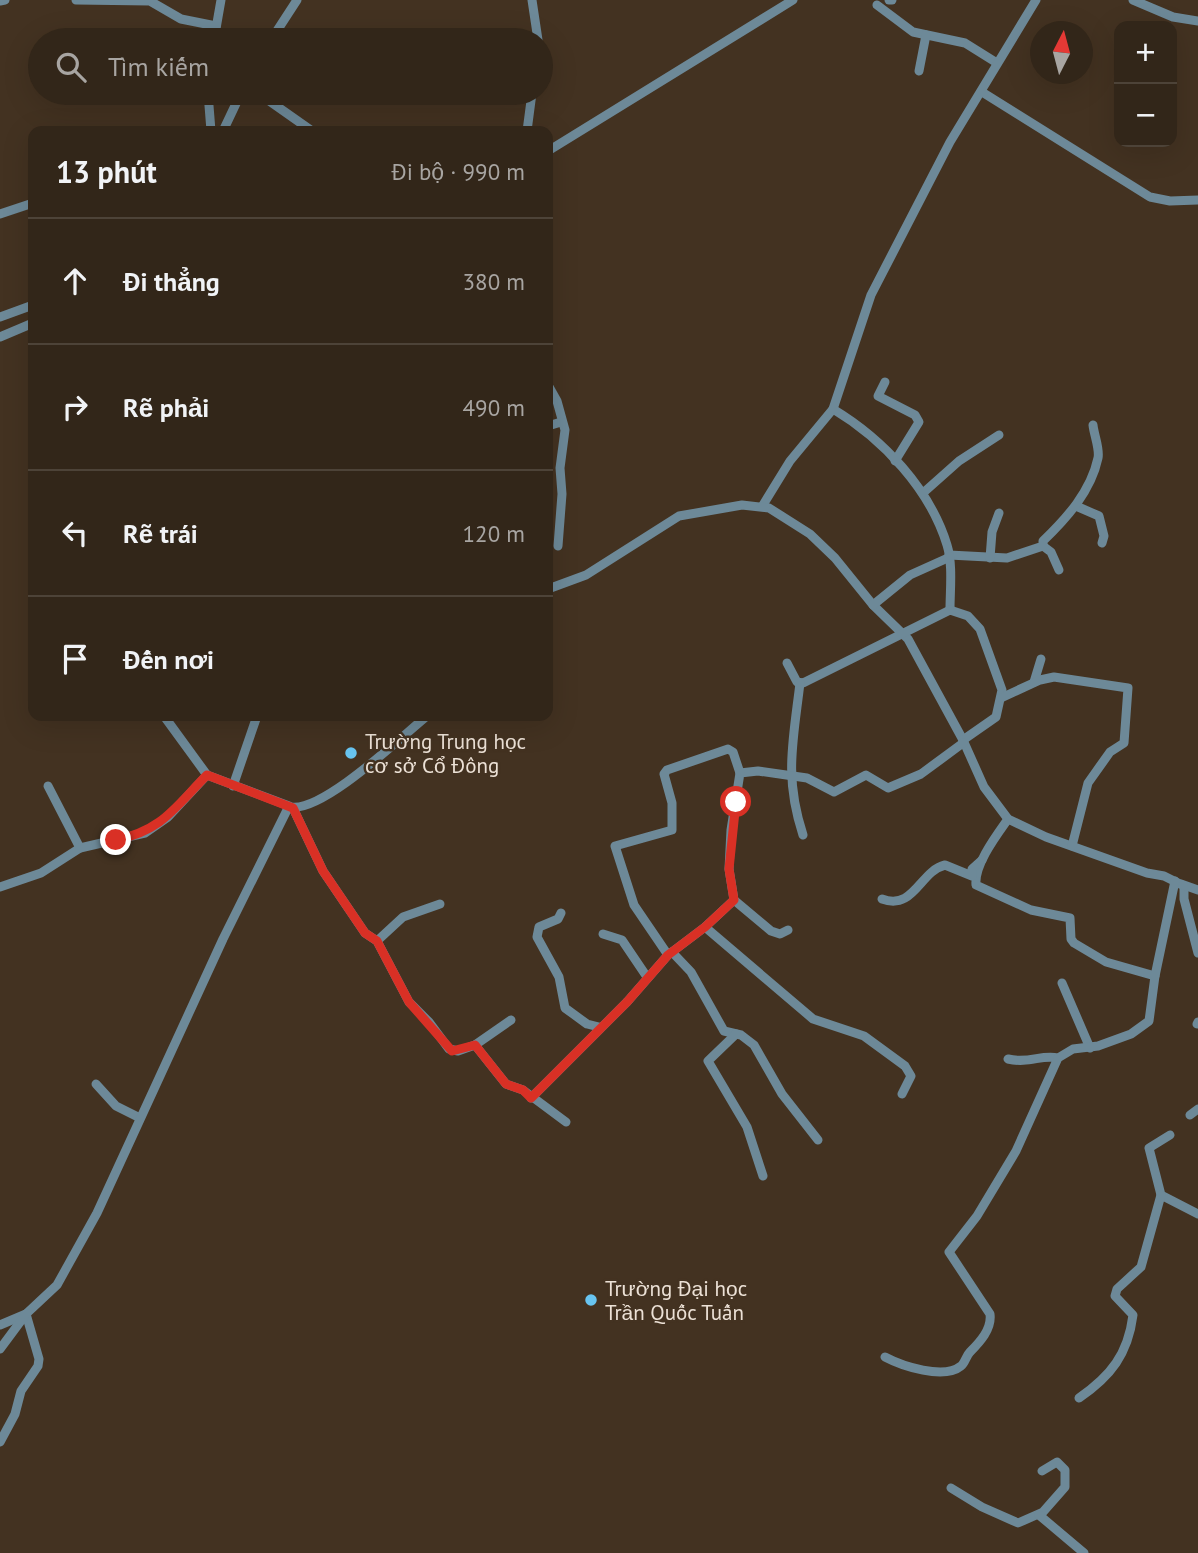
<!DOCTYPE html>
<html lang="vi">
<head>
<meta charset="utf-8">
<style>
	:root { --surface:#322619; --page:#3a2e22; --text:#f1f3f6; --muted:#a8a5a2; --line:#4d4338 }
	body { margin:0; font-family:"PT Sans",sans-serif; background:var(--page); color:var(--text) }
	.controls { position:absolute; right:21px; top:21px; display:grid; overflow:hidden; border-radius:14px; box-shadow:0 7px 28px #0002 }
	.controls button { width:63px; height:63px; display:grid; place-items:center; padding:0; border:0; border-bottom:2px solid var(--line); background:var(--surface); color:var(--text); font:35px sans-serif }
	.compass { position:absolute; left:1030px; top:21px; width:63px; height:63px; border-radius:50%; background:var(--surface); box-shadow:0 7px 28px #0002; rotate:6deg }
	.stop { position:absolute; width:21px; height:21px; margin:-16px; border:5px solid #d93025; border-radius:50%; background:#fff }
	.stop.end { background:#d93025; border-color:#fff; box-shadow:0 2px 7px #0008 }
	.list { margin:0; padding:0; list-style:none }
	h2 { display:flex; justify-content:space-between; align-items:center; height:91px; margin:0; padding:0 28px; font-size:30px }
	h2 small { font-size:23px; font-weight:400; color:var(--muted) }
	.list li { display:grid; grid-template-columns:46px 1fr auto; gap:21px; align-items:center; box-sizing:border-box; height:126px; padding:0 28px; border-top:2px solid var(--line) }
	.list b { display:block; font-size:26px; white-space:nowrap }
	.list em { font-size:23px; font-style:normal; color:var(--muted) }
	.icon { flex:none; width:38px; height:38px; fill:none; stroke:currentColor; stroke-width:2; stroke-linecap:round; stroke-linejoin:round }
	.map { position:relative; flex:none; width:1198px; height:1553px; overflow:hidden }
	.search { position:absolute; background:var(--surface); box-shadow:0 7px 28px #0002; left:28px; top:28px; width:525px; height:77px; display:flex; align-items:center; gap:18px; box-sizing:border-box; padding:0 24px; border-radius:38px; color:var(--muted); font-size:26px }
	.panel { position:absolute; background:var(--surface); box-shadow:0 7px 28px #0002; left:28px; top:126px; width:525px; height:595px; border-radius:14px }
	.map>svg:first-child { display:block }
</style>
</head>
<body>
<div class="map">
<svg width="1198" height="1553" viewBox="0 0 1198 1553">
	<rect width="100%" height="100%" fill="#433221"/>
	<g fill="none" stroke-linecap="round" stroke-linejoin="round">
		<g stroke="#6d8998" stroke-width="9">
			<polyline points="76,0 150,1 181,19 216,26"/>
			<polyline points="532,0 538,40"/>
			<polyline points="889,0 892,0"/>
			<polyline points="1133,0 1173,17 1198,21"/>
			<polyline points="0,1 5,0"/>
			<polyline points="877,5 913,32 965,43 997,63"/>
			<polyline points="214,40 221,0"/>
			<polyline points="271,40 297,0"/>
			<polyline points="919,71 926,35"/>
			<polyline points="982,92 1150,197 1170,201 1198,200"/>
			<polyline points="208,93 211,131"/>
			<polyline points="258,93 312,131"/>
			<polyline points="223,131 241,93"/>
			<polyline points="527,131 532,93"/>
			<polyline points="548,151 793,0"/>
			<polyline points="0,214 33,203"/>
			<polyline points="0,317 33,305"/>
			<polyline points="0,337 33,323"/>
			<polyline points="885,382 878,396 915,415 919,422 895,461"/>
			<polyline points="548,385 557,401 565,430 560,468 562,494 558,546"/>
			<path d="M833,409C883,439 930,489 947,545C953,564 950,590 950,610"/>
			<polyline points="548,426 561,422"/>
			<polyline points="923,493 959,461 999,435"/>
			<polyline points="763,505 790,461 833,409 871,295 950,142 1036,0"/>
			<polyline points="1076,506 1099,516 1104,536 1102,543"/>
			<polyline points="1043,546 1051,552 1059,570"/>
			<path d="M949,555L1007,558L1043,546V541C1067,518 1091,491 1098,458C1100,449 1094,435 1093,425"/>
			<polyline points="990,558 992,532 999,513"/>
			<polyline points="548,589 586,575 679,516 742,505 769,508 810,534 835,558 873,605 908,639 963,740 984,787 1008,819 1046,837 1147,873 1164,876 1184,886 1184,899 1198,953"/>
			<polyline points="873,605 910,575 950,557"/>
			<polyline points="787,663 797,682 803,683 950,610 968,616 980,629 1002,690 996,717 963,740"/>
			<polyline points="1034,682 1041,659"/>
			<path d="M800,683C793,742 784,777 803,835"/>
			<polyline points="1001,698 1040,680 1054,677 1128,688 1124,743 1110,752 1088,783 1072,846"/>
			<polyline points="48,786 80,848"/>
			<polyline points="233,786 257,716"/>
			<path d="M291,807C323,812 401,737 427,716"/>
			<polyline points="293,808 323,871 365,933 377,941 409,1002 429,1022 449,1049 458,1051 475,1045 511,1020"/>
			<path d="M1008,819C996,836 974,865 976,885L1031,910L1070,918L1071,939L1074,943L1106,962L1155,976"/>
			<polyline points="1181,884 1198,890"/>
			<polyline points="0,887 41,873 80,848 145,833 168,817 207,775"/>
			<path d="M882,899C914,911 920,871 945,865L972,876V869L982,860"/>
			<polyline points="561,913 558,919 539,927 537,937 559,977 565,1008 587,1024 599,1027"/>
			<polyline points="705,927 813,1019 864,1036 905,1066 911,1076 902,1094"/>
			<polyline points="788,930 780,934 771,931 734,900 729,869 731,830 740,773 758,771 807,778 834,792 866,775 888,788 921,774 963,743"/>
			<polyline points="603,934 622,940 647,977"/>
			<polyline points="377,941 403,917 440,904"/>
			<polyline points="672,952 691,972 724,1031 741,1035 754,1045 782,1094 818,1140"/>
			<polyline points="668,955 634,905 615,846 672,830 672,803 664,774 667,770 728,749 733,752 740,773"/>
			<polyline points="1062,983 1090,1048"/>
			<polyline points="1197,1024 1198,1022"/>
			<polyline points="736,1034 708,1061 747,1127 763,1176"/>
			<polyline points="475,1045 506,1084 523,1090 566,1122"/>
			<path d="M1008,1059C1029,1064 1042,1054 1058,1058"/>
			<polyline points="96,1084 116,1106 140,1118"/>
			<polyline points="531,1098 627,1002 668,955 705,927 734,900"/>
			<polyline points="1190,1115 1198,1109"/>
			<polyline points="1170,1135 1149,1148 1161,1195 1198,1214"/>
			<polyline points="0,1325 26,1314 39,1359 38,1366 21,1391 15,1414 0,1442"/>
			<polyline points="0,1349 26,1314 57,1285 97,1213 223,939 289,806 207,775 164,716"/>
			<path d="M885,1357C902,1366 944,1380 961,1366C965,1363 966,1356 970,1352C980,1342 992,1329 990,1314L949,1252L977,1216L1016,1151L1058,1058L1073,1049L1098,1046L1131,1034L1149,1021L1155,976L1175,881"/>
			<path d="M1079,1398C1111,1376 1128,1354 1133,1315L1115,1296L1117,1289L1141,1267L1161,1195"/>
			<polyline points="951,1488 982,1507 1018,1523 1043,1512 1065,1487 1065,1470 1057,1462 1042,1471"/>
			<polyline points="1039,1515 1084,1553"/>
		</g>
	</g>
	<g fill="none" stroke-linecap="round" stroke-linejoin="round">
		<path stroke="#d93025" stroke-width="9" d="M116,840C163,830 175,807 207,775L293,808L323,871L365,933L377,941L409,1002L452,1051L475,1045L506,1084L523,1090L531,1098L627,1002L668,955L705,927L734,900L729,869L736,802"/>
	</g>
	<g fill="#68c4f0" stroke="#433221" stroke-width="2.5">
		<circle cx="351" cy="753" r="7"/>
		<circle cx="591" cy="1300" r="7"/>
	</g>
	<g text-anchor="middle" dominant-baseline="central" stroke-width="5" stroke-linejoin="round" paint-order="stroke">
		<g font-size="21" fill="#ece1d6" stroke="#433221" text-anchor="start">
			<text x="365" y="741">Trường Trung học<tspan x="365" dy="24">cơ sở Cổ Đông</tspan></text>
			<text x="605" y="1288">Trường Đại học<tspan x="605" dy="24">Trần Quốc Tuấn</tspan></text>
		</g>
	</g>
</svg>
<div class="controls">
<button>+</button>
<button>−</button>
</div>
<svg class="compass" viewBox="-18 -18 36 36"><path d="M0-13l5 13h-10z" fill="#e53935"/><path d="M0 13l5-13h-10z" fill="#a8a5a2"/></svg>
<div class="stop" style="left:736px;top:802px"></div>
<div class="stop end" style="left:116px;top:840px"></div>
<div class="search"><svg class="icon" aria-label="search" viewBox="0 0 24 24"><circle cx="10" cy="10" r="6"/><path d="M15 15l6 6"/></svg>Tìm kiếm</div>
<section class="panel">
<h2>13 phút<small>Đi bộ · 990 m</small></h2>
<ul class="list">
<li><svg class="icon" aria-label="ahead" viewBox="0 0 24 24"><path d="M12 20V5M6 11l6-6 6 6"/></svg><div><b>Đi thẳng</b></div><em>380 m</em></li>
<li><svg class="icon" aria-label="right" viewBox="0 0 24 24"><path d="M7 20v-9h11M14 6l5 5-5 5"/></svg><div><b>Rẽ phải</b></div><em>490 m</em></li>
<li><svg class="icon" aria-label="left" viewBox="0 0 24 24"><path d="M17 20v-9H6M10 6l-5 5 5 5"/></svg><div><b>Rẽ trái</b></div><em>120 m</em></li>
<li><svg class="icon" aria-label="arrive" viewBox="0 0 24 24"><path d="M6 21V4h12l-3 4 3 4H6"/></svg><div><b>Đến nơi</b></div></li>
</ul>
</section>
</div>
</body>
</html>
